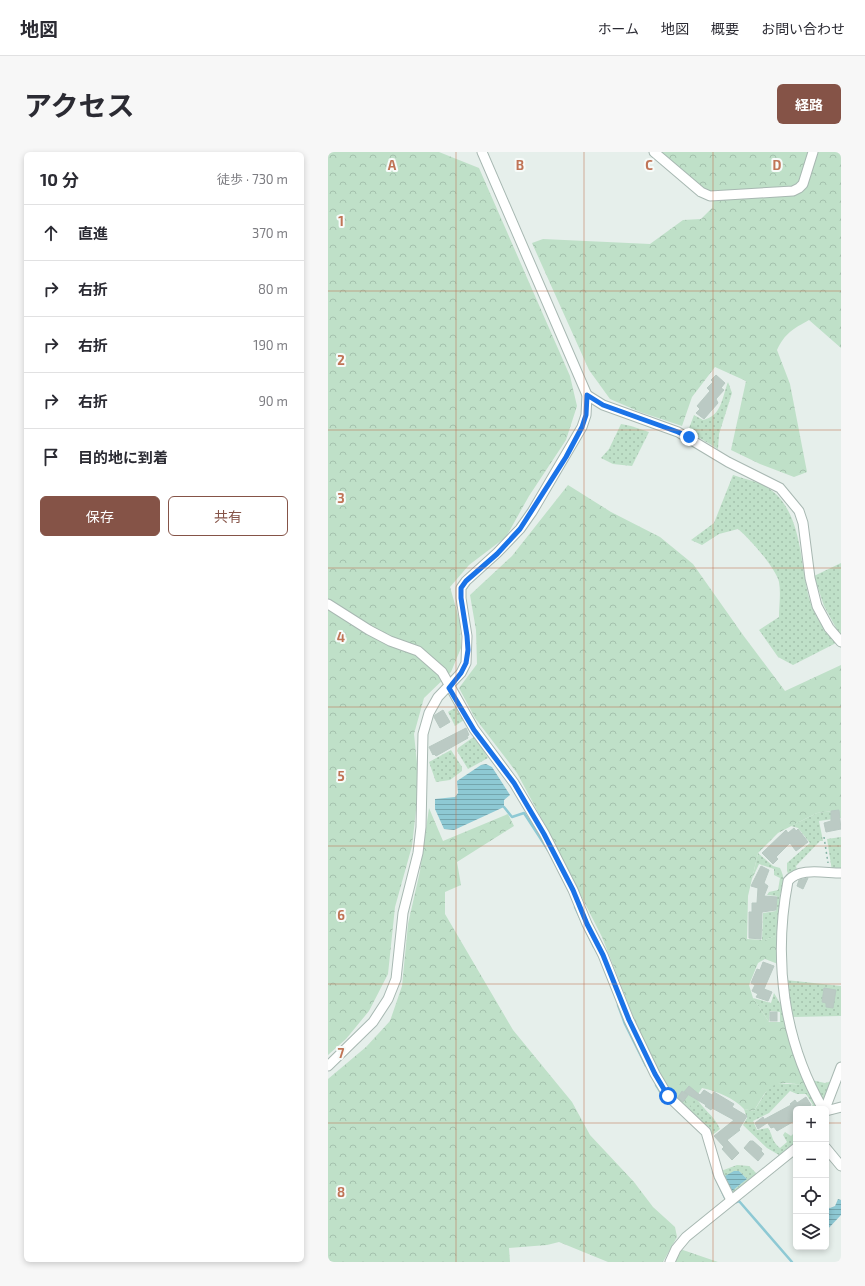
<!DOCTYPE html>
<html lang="ja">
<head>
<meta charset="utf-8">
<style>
	:root { --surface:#fff; --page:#f7f7f7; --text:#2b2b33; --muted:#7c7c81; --line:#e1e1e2; --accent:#855347 }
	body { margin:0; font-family:"Exo 2","Noto Sans JP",sans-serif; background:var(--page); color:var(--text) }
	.controls { position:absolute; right:12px; bottom:12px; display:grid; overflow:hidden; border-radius:6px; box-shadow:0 2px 6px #0003 }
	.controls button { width:36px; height:36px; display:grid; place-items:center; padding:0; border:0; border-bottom:1px solid var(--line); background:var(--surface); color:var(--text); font:20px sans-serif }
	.stop { position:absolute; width:12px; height:12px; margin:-9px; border:3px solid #1a73e8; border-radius:50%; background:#fff }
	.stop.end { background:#1a73e8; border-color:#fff; box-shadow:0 1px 4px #0008 }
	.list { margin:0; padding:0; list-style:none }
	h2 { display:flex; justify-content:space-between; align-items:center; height:52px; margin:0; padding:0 16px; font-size:17px }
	h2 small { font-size:13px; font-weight:400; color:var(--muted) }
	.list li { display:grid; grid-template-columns:26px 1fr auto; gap:12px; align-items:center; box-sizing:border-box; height:56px; padding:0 16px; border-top:1px solid var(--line) }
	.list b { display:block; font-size:15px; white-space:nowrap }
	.list em { font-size:13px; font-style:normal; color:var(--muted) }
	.actions { display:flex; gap:8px; padding:12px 16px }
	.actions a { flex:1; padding:9px 0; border:1px solid var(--accent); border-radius:6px; text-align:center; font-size:14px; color:var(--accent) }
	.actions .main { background:var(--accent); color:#fff }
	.icon { flex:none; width:22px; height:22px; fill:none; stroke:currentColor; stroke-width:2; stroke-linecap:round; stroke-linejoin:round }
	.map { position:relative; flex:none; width:513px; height:1110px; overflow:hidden; border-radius:6px }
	header { display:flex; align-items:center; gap:24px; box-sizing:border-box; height:56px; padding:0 20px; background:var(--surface); border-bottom:1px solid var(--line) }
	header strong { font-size:19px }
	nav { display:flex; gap:22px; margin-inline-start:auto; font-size:14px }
	.intro { display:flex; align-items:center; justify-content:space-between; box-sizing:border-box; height:96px; padding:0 24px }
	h1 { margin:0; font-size:28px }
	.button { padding:10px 18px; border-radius:6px; background:var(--accent); color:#fff; font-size:14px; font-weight:700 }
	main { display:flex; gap:24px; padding:0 24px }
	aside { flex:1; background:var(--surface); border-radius:6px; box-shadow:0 2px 6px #0003 }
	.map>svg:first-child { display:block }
</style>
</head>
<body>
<header>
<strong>地図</strong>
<nav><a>ホーム</a><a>地図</a><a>概要</a><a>お問い合わせ</a></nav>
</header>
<div class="intro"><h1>アクセス</h1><a class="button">経路</a></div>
<main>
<aside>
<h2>10 分<small>徒歩 · 730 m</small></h2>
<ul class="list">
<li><svg class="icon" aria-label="ahead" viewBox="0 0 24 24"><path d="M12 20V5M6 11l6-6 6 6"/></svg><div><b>直進</b></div><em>370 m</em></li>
<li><svg class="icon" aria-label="right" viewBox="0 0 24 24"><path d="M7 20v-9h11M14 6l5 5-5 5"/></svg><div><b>右折</b></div><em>80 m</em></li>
<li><svg class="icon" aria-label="right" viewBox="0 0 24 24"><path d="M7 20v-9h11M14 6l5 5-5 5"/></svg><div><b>右折</b></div><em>190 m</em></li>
<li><svg class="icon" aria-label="right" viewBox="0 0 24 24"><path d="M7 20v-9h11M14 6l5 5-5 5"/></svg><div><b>右折</b></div><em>90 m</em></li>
<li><svg class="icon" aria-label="arrive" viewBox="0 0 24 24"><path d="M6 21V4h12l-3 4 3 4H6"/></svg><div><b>目的地に到着</b></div></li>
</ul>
<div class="actions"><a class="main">保存</a><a>共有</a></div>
</aside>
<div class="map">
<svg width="513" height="1110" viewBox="0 0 513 1110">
	<defs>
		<pattern id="grass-dots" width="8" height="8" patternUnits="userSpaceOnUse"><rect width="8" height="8" fill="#bfe0c8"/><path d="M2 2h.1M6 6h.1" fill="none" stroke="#a4c1ad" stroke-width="1.8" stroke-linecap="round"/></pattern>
		<pattern id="forest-crowns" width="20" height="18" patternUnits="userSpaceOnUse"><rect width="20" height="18" fill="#bfe0c8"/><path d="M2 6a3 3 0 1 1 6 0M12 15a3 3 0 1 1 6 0" fill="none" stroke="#a4c1ad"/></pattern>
		<pattern id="water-rules" width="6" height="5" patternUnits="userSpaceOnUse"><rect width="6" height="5" fill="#8ec9d4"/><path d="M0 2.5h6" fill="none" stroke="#74a5ad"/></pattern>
	</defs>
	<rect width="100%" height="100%" fill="#e6efeb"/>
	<g fill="url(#grass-dots)" fill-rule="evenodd">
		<path d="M400,230L404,241L391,282L390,297L360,279L366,263L375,268C394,264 394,245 400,230Z"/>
		<polygon points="293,272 303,274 321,280 304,314 285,312 273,306 281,297"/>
		<path d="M405,323C420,328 438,331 449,343C475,370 472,415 482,449C486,463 498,481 508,491L465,513L450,505L431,478L451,465C451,454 453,441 451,430C448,416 421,386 410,377L391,382L374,393L363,388L386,371Z"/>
		<polygon points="513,411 513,485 496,454 486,424"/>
		<polygon points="128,555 136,568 127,574 120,560"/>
		<polygon points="147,584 160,606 140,617 129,599 130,596"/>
		<polygon points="123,598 134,615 134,619 122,628 108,630 101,610"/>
		<polygon points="513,658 513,666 491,669 495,689 492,689 468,714 469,718 461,724 459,719 459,711 482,691 470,676 463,674 489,661"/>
		<polygon points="513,685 513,718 504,719 499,687"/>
		<path d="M430,701L445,714L452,716C456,724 458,734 452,742L450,783L437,788H434L435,761L448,759L449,744L439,743L441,740L450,738L452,726L446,723V717L431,712L424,727Z"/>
		<polygon points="458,828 513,834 513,864 464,865"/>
		<polygon points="446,841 456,858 457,870 452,870 452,860 442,859 441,870 425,846 443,851"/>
		<polygon points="483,928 497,931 504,929 497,951"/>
		<path d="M446,931C458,931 467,934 479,931L489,955L488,957H480L485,953L478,942H469L462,939L441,961L425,969L429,978L440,976C446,985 442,987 452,996L459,990L455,983L457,980L463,984L468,979V991L456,1001L451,1003L439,996L415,973L419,966L416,957L426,959L441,935Z"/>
		<path d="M368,945C374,957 387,964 392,977L382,985L356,955Z"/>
		<path d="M409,1013L421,1014L429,1022L405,1041H401L393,1019ZM411,1019L419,1027L404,1039Z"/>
	</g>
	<g fill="url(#forest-crowns)">
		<polygon points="0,0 111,0 151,16 242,224 249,254 238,288 201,344 178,385 141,413 122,435 132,470 133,496 123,520 96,546 86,582 91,631 84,694 67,755 60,822 41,859 18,887 0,903"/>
		<path d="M329,0H513V196L481,168C465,177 457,181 449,198L462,232L479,320L466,325L432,312L403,298L418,229L387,215L364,245L354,274L312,260L282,247L261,218L204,91L215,87L322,92L355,68L373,67L384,56L385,41L374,37Z"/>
		<path d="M240,333L283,360L332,385L365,412L415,483L457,539L513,513V658L489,661L469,671L450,681L430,701L420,744L419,787L437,788L450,783V812L437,807L430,811L421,833L425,846L441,870H457L465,901L479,931C469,934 467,931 457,931C440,930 434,946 426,959L416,957C406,946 388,939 374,936L361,956L356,955L345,944L322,907L274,785L218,675L189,621L147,566L131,536L149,512L148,478L142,443L184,404Z"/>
		<polygon points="101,656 115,689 180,662 186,674 129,710 133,733 117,740 117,762 185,878 244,950 262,983 306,1030 325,1055 347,1075 349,1085 335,1110 280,1110 231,1090 219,1093 181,1096 182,1110 0,1110 0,927 38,895 62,869 74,834 80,772 92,719"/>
		<polygon points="352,1097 390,1110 344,1110"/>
	</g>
	<g fill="url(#water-rules)">
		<polygon points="158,612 164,615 182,643 176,648 176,655 126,678 116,677 107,657 107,647 127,645 130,641 129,629 153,613"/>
		<polygon points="406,1019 411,1019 419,1027 404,1039 397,1024"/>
		<polygon points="510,1047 513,1048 513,1063 498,1079 498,1055 502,1056 507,1054"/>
	</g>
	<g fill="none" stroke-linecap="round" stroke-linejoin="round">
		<g stroke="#8ec9d4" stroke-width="2.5">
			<polyline points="176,655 184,665 196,661 220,698"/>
			<polyline points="247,755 266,795"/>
			<polyline points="290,853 297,872 318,914"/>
			<polyline points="328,933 337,947"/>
			<polyline points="385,1020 398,1048"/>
			<polyline points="406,1051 411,1049 464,1110"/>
		</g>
	</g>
	<g fill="#bbcac4" stroke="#b8c9c2">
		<polygon points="388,223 397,231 393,236 396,238 388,247 390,251 376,267 368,261 372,257 369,254 382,239 379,236 385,230 383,228"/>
		<polygon points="115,558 122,570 112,576 106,565 107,563"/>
		<polygon points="138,576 141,583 139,584 140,586 108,604 106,602 105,603 101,595"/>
		<polygon points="511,658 513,677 498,680 496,671 503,669 503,659"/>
		<polygon points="466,676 468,679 470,677 480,690 468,699 462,691 448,705 450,707 445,712 434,701 458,678 460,681"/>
		<polygon points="433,714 441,718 436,731 440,734 436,744 449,745 448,758 434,760 433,787 421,786 421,760 424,760 424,751 429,751 430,736 423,734"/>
		<polygon points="480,726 475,737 469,734 471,728"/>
		<polygon points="435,810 446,814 436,837 444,840 440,849 428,845 430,842 424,839 427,833 423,831 429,817 432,818"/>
		<polygon points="496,836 508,838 505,856 498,855 498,851 494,850"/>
		<rect x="442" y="860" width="7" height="9"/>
		<polygon points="361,934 372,943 376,938 384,943 386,940 406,952 404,955 419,964 411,977 412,978 399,988 411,1001 404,1008 394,997 396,995 386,984 406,968 384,956 383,958 377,954 378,953 356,940"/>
		<polygon points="354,939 360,943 355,950 350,945"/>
		<polygon points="478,945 483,953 477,957 468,957 468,968 449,979 446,975 443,976 437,967 463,953 462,952 467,948 469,951"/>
		<polygon points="435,965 439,971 430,977 427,971"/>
		<polygon points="422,989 425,989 434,997 433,999 436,1002 430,1009 416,996"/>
	</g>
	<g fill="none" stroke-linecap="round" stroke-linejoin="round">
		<g stroke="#a8b8b2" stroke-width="11">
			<g id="minor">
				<polyline points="326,0 373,40 382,44 465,39 471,36 475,32 485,0"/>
				<polyline points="259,243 275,253 350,280 400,310 452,336 471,359 475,371 482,426 489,454 501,476 513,490"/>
				<polyline points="0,452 41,478 62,489 90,499 114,520 146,577 186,631 216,681 245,738 259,772 275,803 301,868 327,922 340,944 378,980 391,1024 403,1048"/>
				<polyline points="0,914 45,870 60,847 68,827 75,761 90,701 93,675 95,582 101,561 110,545 133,521 138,511 139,484 133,446 133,436 138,429 169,401 192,377 204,360 254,275 258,263 259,243 154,0"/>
				<path d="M495,957C455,888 445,807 460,729C471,715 496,721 513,721"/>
				<polyline points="497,957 513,915"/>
				<polyline points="498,959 513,955"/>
				<polyline points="498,996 513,1014"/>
				<polyline points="342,1110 348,1097 358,1085 468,996"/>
			</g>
		</g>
		<polyline stroke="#86b3a5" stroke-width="1.5" stroke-dasharray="2 3" stroke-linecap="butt" points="496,685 500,711"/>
		<use href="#minor" stroke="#fff" stroke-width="9"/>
	</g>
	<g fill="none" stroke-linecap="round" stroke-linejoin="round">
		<polyline stroke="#1a73e8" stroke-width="5" points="340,944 327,922 301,868 275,803 259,772 245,738 216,682 186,631 146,578 121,536 133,521 138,511 140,498 139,484 133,446 133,436 138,429 169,402 192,377 238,305 254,275 258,263 259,243 275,253 350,280 361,285"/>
	</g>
	<path fill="none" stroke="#c07456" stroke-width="1" stroke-opacity="0.55" d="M128,0V1110M256,0V1110M385,0V1110M0,139H513M0,278H513M0,416H513M0,555H513M0,694H513M0,832H513M0,971H468M498,971H513"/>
	<g font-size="13" text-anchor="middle" font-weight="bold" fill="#c07456" stroke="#f7fbf9" stroke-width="4" stroke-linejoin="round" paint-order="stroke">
		<text x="64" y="18">A</text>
		<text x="192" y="18">B</text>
		<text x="321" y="18">C</text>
		<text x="449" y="18">D</text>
		<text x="13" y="74">1</text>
		<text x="13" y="213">2</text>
		<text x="13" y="351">3</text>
		<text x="13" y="490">4</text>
		<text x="13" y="629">5</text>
		<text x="13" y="768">6</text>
		<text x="13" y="906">7</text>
		<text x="13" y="1045">8</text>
	</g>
</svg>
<div class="controls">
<button>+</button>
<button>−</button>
<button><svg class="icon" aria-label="locate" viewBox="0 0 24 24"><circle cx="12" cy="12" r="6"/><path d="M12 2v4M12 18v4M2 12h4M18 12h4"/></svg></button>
<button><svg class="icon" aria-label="layers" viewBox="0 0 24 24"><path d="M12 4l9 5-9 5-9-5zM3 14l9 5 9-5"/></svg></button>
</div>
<div class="stop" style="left:340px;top:944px"></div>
<div class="stop end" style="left:361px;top:285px"></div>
</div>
</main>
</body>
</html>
